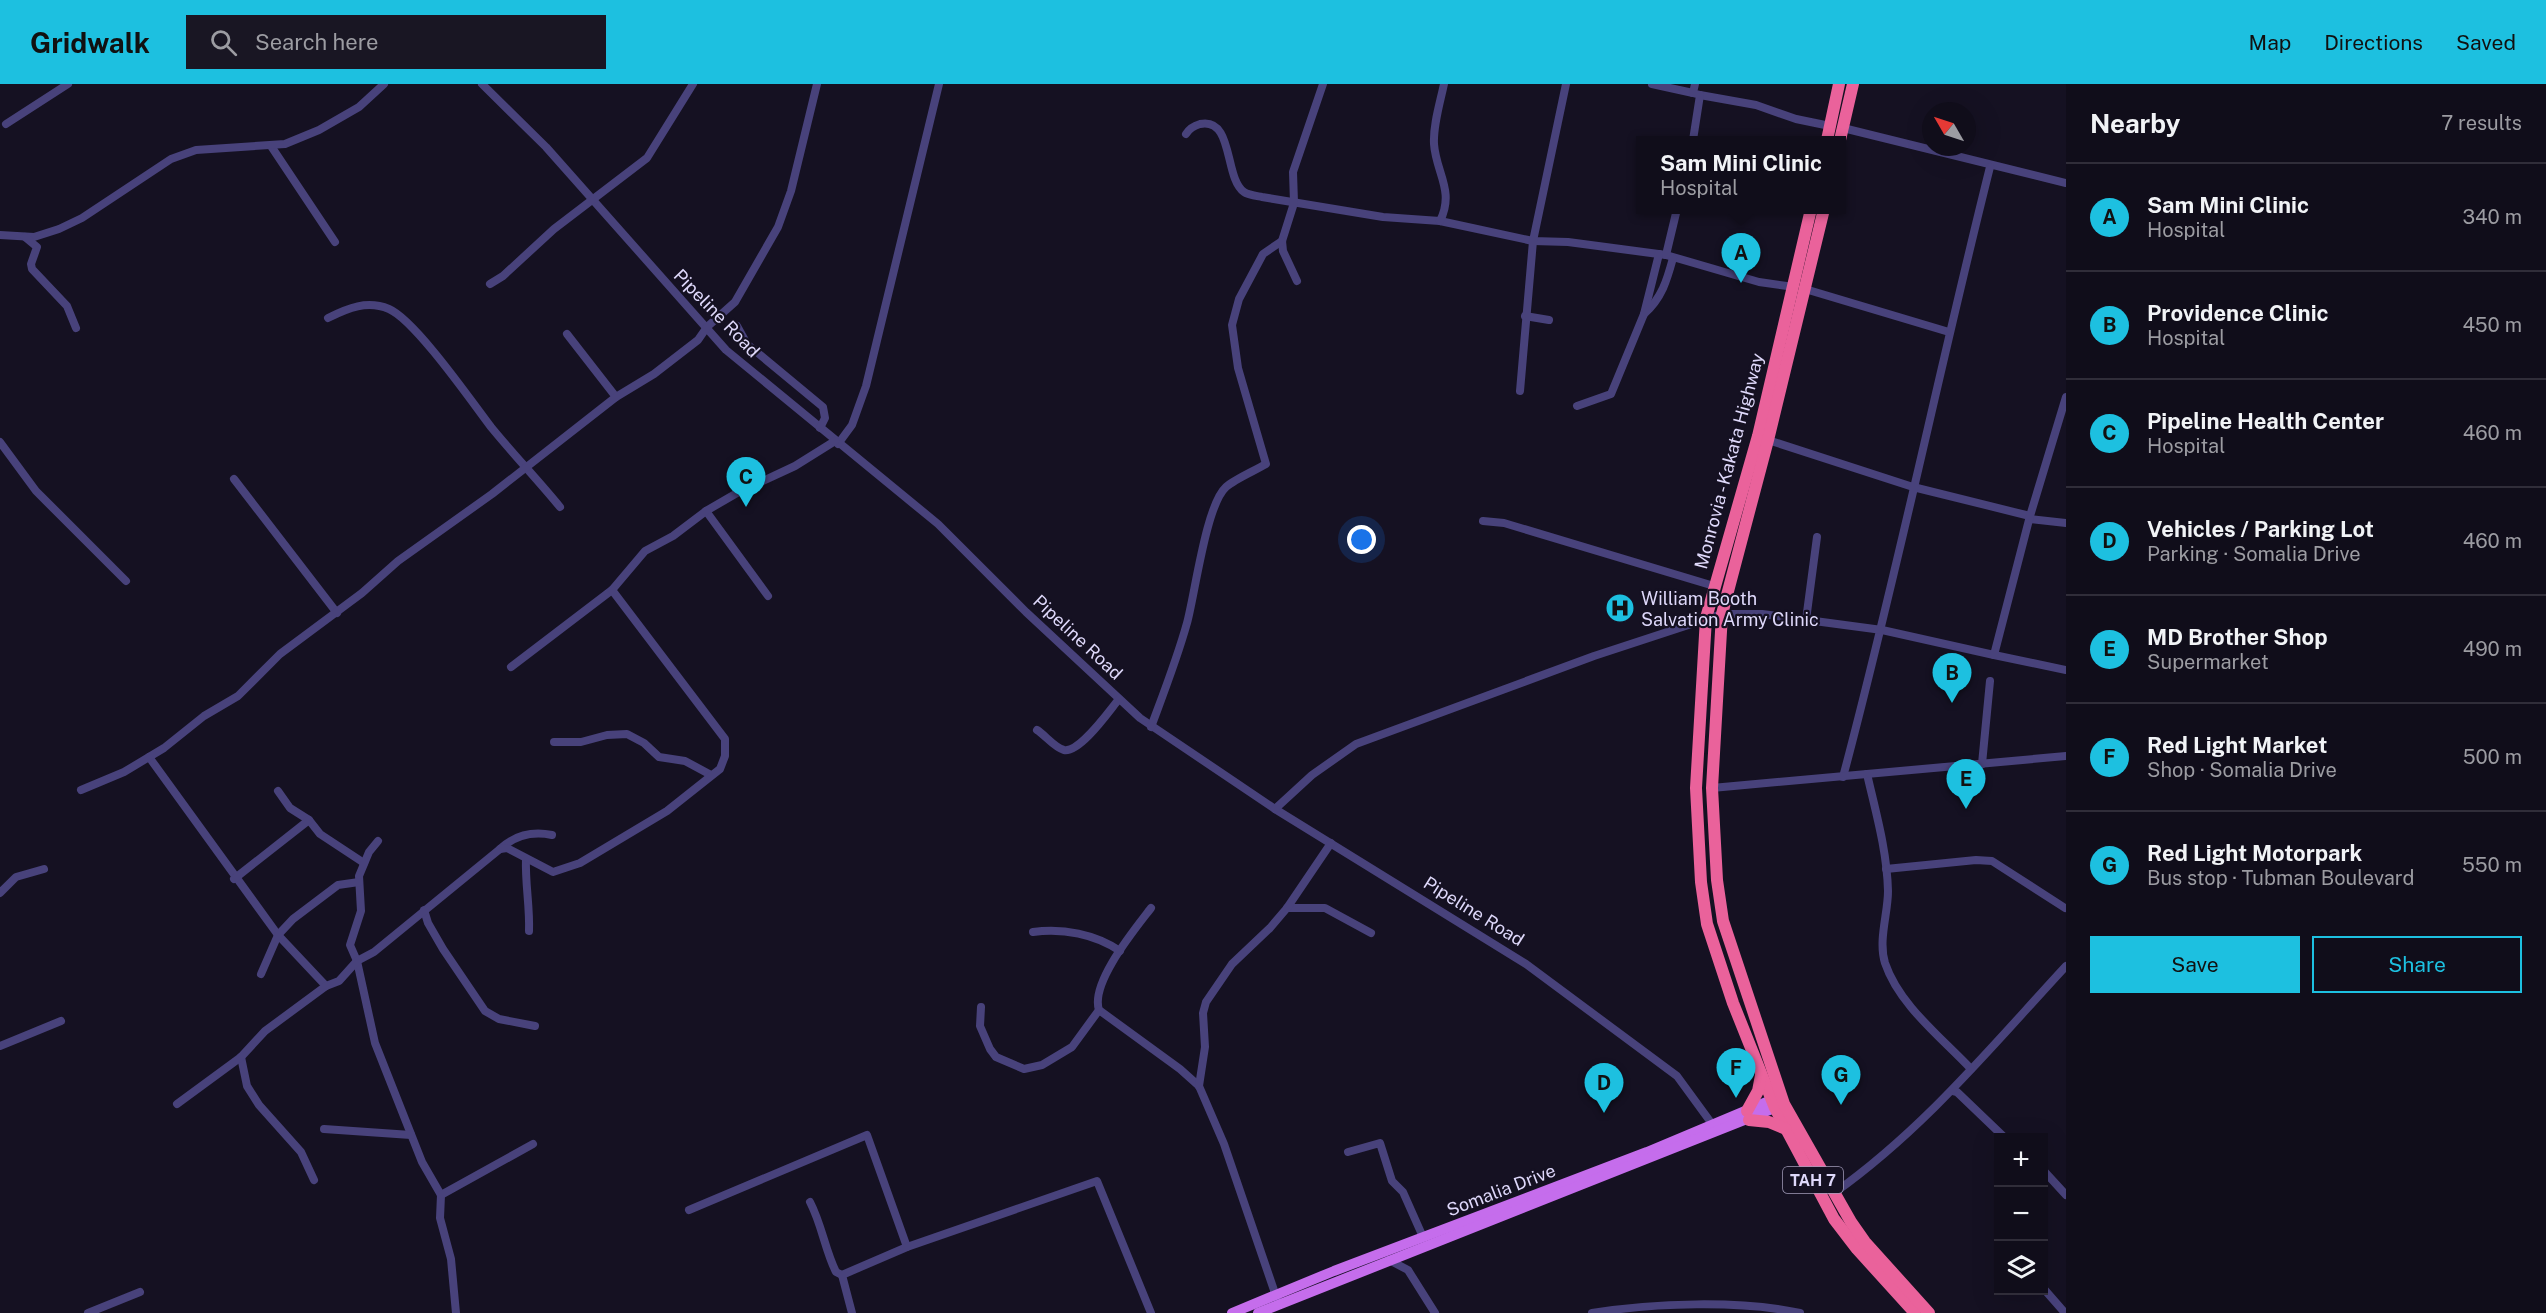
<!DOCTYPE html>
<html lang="en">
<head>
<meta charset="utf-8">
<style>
	:root { --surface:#100d1a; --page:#191623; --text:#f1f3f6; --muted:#9c9ca2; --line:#302d39; --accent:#1dc0e0 }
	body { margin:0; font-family:"Public Sans",sans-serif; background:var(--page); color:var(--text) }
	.controls { position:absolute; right:18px; bottom:18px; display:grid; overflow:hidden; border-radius:0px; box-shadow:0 6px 24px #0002 }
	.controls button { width:54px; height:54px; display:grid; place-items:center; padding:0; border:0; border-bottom:2px solid var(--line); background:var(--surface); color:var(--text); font:30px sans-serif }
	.compass { position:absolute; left:1922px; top:18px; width:54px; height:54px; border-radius:50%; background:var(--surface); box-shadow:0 6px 24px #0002; rotate:309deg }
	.you { position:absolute; left:1362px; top:456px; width:21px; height:21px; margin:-15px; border:4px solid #fff; border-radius:50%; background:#1a73e8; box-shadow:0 0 0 9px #1a73e833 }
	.badge { display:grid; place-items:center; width:39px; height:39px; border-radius:50%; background:var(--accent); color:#111; font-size:20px; font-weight:700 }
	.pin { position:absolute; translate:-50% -50px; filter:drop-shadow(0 2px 3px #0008) }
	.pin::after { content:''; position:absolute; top:32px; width:21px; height:18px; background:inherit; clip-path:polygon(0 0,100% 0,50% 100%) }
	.popup { position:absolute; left:1636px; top:52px; width:210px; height:78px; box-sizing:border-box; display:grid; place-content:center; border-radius:0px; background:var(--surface); filter:drop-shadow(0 2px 4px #0005); font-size:20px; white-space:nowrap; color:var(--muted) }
	.popup b { font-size:22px; color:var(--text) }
	.popup::after { content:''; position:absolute; left:50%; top:100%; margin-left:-12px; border:12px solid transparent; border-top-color:var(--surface) }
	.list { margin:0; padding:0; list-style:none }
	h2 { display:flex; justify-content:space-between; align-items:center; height:78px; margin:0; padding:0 24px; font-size:26px }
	h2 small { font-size:20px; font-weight:400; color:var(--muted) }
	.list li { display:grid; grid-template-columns:39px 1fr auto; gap:18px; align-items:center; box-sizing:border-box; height:108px; padding:0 24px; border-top:2px solid var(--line) }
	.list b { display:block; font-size:22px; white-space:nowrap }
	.list p { margin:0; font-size:20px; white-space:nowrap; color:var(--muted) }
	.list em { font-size:20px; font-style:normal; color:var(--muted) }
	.actions { display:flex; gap:12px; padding:18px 24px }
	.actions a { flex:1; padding:14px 0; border:2px solid var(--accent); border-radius:0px; text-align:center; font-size:21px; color:var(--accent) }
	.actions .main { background:var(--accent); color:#111 }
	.icon { flex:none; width:33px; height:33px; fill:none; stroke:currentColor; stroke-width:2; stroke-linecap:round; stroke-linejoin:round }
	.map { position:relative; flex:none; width:2066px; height:1229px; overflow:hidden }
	header { display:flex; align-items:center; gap:36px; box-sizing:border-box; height:84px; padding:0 30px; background:var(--accent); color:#111 }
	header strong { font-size:28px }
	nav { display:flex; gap:33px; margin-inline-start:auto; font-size:21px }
	.search { width:420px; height:54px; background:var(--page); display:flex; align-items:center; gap:15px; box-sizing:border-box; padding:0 21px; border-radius:0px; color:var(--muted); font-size:22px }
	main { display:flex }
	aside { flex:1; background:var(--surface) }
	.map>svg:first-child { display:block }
</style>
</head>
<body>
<header>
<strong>Gridwalk</strong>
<div class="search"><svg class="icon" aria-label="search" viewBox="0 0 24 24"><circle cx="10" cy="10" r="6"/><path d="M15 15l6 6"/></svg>Search here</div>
<nav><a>Map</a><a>Directions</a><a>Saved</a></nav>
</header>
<main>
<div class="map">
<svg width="2066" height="1229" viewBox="0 0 2066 1229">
	<rect width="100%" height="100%" fill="#151122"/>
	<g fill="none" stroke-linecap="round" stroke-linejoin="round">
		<g stroke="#48427b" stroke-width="8">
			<polyline points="482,0 546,63 726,266 938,440 1026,528 1140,634 1275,725 1526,880 1677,992 1715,1044"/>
			<polyline points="1652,0 1693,9"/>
			<polyline points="1700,11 1756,21 1796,35 1830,42"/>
			<polyline points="6,40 68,0"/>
			<polyline points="1843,44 2066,99"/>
			<path d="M1186,50C1189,45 1193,42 1200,40C1234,33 1224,94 1244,108C1248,111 1257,112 1262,113L1383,133L1440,137L1533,157L1568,158L1666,171L1759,198L1794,203"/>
			<polyline points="1693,56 1700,11 1693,9 1695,0"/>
			<polyline points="271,62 335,158"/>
			<path d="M1440,137C1455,107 1436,89 1434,60C1433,41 1440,19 1444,0"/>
			<polyline points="0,151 34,153 59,145 82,134 171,75 196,66 285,60 319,46 359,23 384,0"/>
			<polyline points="25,153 37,163 31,180 32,185 67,222 76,244"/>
			<polyline points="1666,171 1677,125"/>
			<polyline points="1297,197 1283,167 1282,157 1294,119 1293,88 1323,0"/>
			<polyline points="490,200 503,192 554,145 647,74 693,0"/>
			<polyline points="1805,205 1949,248"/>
			<polyline points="1644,230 1659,170"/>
			<polyline points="1525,232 1549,236"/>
			<path d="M328,234C348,224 367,216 389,225C415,236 472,318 491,343C513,370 538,396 560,423"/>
			<polyline points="737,242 747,260 823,323 825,334 820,344"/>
			<polyline points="567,250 616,313"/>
			<polyline points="1520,307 1533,157 1566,0"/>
			<path d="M1577,322L1611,310L1644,230C1662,214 1667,196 1673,174"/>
			<polyline points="1768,356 1913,403 2030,432"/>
			<polyline points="0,358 36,407 126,497"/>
			<polyline points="838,360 852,341 866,302 939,0"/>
			<polyline points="234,395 337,529"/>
			<polyline points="706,427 768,512"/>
			<polyline points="2029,435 2066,439"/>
			<polyline points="1483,437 1504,439 1714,502"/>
			<polyline points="1806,536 1817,453"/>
			<polyline points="1994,571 2066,586"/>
			<polyline points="511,583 612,506"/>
			<path d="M1151,643C1164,608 1177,575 1187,539C1195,510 1206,421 1226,403C1235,395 1254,387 1266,380L1238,284L1232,241L1239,215L1263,170L1282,157"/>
			<path d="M1037,646C1045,651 1055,664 1064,666C1080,669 1109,627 1119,615"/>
			<polyline points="554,658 581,658 607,651 627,650 644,659 659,673 685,677 711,691"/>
			<polyline points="149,673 278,851 326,902"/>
			<polyline points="1982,680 1990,597"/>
			<path d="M1867,690C1876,729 1887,767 1888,807C1888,830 1878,856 1885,879C1899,921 1942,954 1971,985"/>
			<path d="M1843,693C1897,491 1939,286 1990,83"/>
			<polyline points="1712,704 2066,672"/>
			<polyline points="81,706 124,688 164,664 204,632 238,612 280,570 362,509 398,477 492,410 616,313 654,290 698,256 707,243 735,218 778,143 791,107 817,0"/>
			<polyline points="278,707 290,724 309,736 320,750 364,779"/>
			<polyline points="1275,725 1312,691 1356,660 1594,572 1722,530 1762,530 1882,546 1994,571 2030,432 2066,313"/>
			<polyline points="378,757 369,768 359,792 361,827 350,861 357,877 375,959 422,1078 441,1111 440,1134 451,1175 456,1229"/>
			<path d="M500,765C515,751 532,747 552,751"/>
			<path d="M526,775C525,799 530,823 529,847"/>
			<polyline points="1886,785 1976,776 1992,777 2065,824"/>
			<polyline points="234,795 309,736"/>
			<polyline points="0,809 16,793 44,785"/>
			<path d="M1151,824C1135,845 1090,899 1099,926L1180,985L1199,1002L1224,1060L1277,1215"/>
			<polyline points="1287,824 1325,824 1371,849"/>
			<polyline points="424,826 428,839 443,865 485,927 499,935 535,942"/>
			<path d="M1033,848C1063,844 1095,850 1120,867"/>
			<polyline points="261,890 278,851 293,835 338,801 359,798"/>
			<polyline points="981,923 980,942 990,965 996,973 1024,985 1042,981 1072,963 1099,926"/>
			<polyline points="0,962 61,937"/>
			<polyline points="241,973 247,1002 259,1021 301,1068 314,1096"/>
			<polyline points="1199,1002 1205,963 1203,929 1206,918 1232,880 1270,844 1287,824 1331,759"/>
			<polyline points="1953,1007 1957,1008 2005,1054"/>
			<polyline points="177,1020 241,973 265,947 326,902 339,897 357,877 374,868 500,765 507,764 553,788 580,779 667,727 720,685 725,672 725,655 612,506 645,467 673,452 706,427 737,409 795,382 835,357"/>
			<polyline points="324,1045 411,1051"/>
			<polyline points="1348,1068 1380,1059 1392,1097 1403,1108 1423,1153"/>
			<polyline points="2044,1087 2066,1111"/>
			<path d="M1834,1109C1924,1045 1991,963 2066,882"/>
			<polyline points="441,1111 533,1060"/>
			<path d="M810,1118C822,1141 825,1166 836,1188L842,1191"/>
			<polyline points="689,1126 867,1051 907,1163"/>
			<polyline points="1389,1176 1408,1186 1435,1229"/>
			<polyline points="2044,1205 2065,1229"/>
			<polyline points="88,1229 140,1208"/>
			<polyline points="852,1229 842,1191 907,1163 1097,1097 1151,1229"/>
			<path d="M1592,1229C1653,1219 1740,1216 1800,1229"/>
		</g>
		<g stroke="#c56dec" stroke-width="10">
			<polyline points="1232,1229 1334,1187 1647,1068 1778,1013"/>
			<polyline points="1258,1229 1782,1021"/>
		</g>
		<g stroke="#ea629b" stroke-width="12">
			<polyline points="1827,56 1839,0"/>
			<polyline points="1840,56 1853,0"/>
			<polyline points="1811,125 1758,352 1706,534 1696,704 1701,798 1707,840 1733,919 1775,1024 1834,1135 1857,1165 1915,1229"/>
			<polyline points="1824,125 1768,356 1722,530 1712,704 1717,796 1723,837 1784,1020 1851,1138 1865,1158 1929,1229"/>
			<polyline points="1747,1027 1758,1007 1761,991"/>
			<polyline points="1749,1036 1769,1038 1786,1045"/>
		</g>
	</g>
	<defs>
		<g id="hospital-disc" transform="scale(1.5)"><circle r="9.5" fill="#1dc0e0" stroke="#151122"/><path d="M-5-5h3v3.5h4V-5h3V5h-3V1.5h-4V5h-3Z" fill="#111"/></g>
	</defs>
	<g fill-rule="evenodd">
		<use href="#hospital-disc" x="1620" y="524"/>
	</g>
	<g text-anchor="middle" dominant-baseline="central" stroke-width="4.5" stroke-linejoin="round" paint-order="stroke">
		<rect fill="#151122" stroke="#a29cb9" stroke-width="1.5" x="1783" y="1083" width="60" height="26" rx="4.5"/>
		<g font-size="16" font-weight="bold" fill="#ded8fa">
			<text x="1813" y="1096">TAH 7</text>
		</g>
		<g font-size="18" fill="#ded8fa" stroke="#151122">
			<text transform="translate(717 229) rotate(46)">Pipeline Road</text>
			<text transform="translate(1729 377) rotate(-75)">Monrovia - Kakata Highway</text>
			<text transform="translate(1078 553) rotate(43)">Pipeline Road</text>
			<text transform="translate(1474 827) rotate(32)">Pipeline Road</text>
			<text transform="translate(1501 1106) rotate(-21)">Somalia Drive</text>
		</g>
		<g font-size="18" fill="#ded8fa" stroke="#151122" text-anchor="start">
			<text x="1641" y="514">William Booth<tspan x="1641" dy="21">Salvation Army Clinic</tspan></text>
		</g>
	</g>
</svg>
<div class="controls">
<button>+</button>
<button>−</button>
<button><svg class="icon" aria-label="layers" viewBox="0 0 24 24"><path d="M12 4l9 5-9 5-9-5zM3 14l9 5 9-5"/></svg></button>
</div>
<svg class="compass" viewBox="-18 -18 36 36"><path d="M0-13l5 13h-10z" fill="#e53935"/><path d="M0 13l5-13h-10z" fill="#9c9ca2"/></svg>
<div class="you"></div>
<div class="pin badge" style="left:1741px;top:199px">A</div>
<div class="popup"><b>Sam Mini Clinic</b>Hospital</div>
<div class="pin badge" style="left:1952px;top:619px">B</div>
<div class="pin badge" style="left:746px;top:423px">C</div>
<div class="pin badge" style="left:1604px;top:1029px">D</div>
<div class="pin badge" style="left:1966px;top:725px">E</div>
<div class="pin badge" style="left:1736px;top:1014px">F</div>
<div class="pin badge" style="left:1841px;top:1021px">G</div>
</div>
<aside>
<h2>Nearby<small>7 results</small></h2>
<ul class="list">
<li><span class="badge">A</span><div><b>Sam Mini Clinic</b><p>Hospital</p></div><em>340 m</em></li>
<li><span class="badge">B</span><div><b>Providence Clinic</b><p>Hospital</p></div><em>450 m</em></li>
<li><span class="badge">C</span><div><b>Pipeline Health Center</b><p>Hospital</p></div><em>460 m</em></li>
<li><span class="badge">D</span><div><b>Vehicles / Parking Lot</b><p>Parking · Somalia Drive</p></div><em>460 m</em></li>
<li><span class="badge">E</span><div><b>MD Brother Shop</b><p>Supermarket</p></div><em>490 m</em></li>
<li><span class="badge">F</span><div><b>Red Light Market</b><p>Shop · Somalia Drive</p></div><em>500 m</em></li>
<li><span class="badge">G</span><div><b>Red Light Motorpark</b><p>Bus stop · Tubman Boulevard</p></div><em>550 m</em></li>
</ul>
<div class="actions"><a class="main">Save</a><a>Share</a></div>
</aside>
</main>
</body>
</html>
